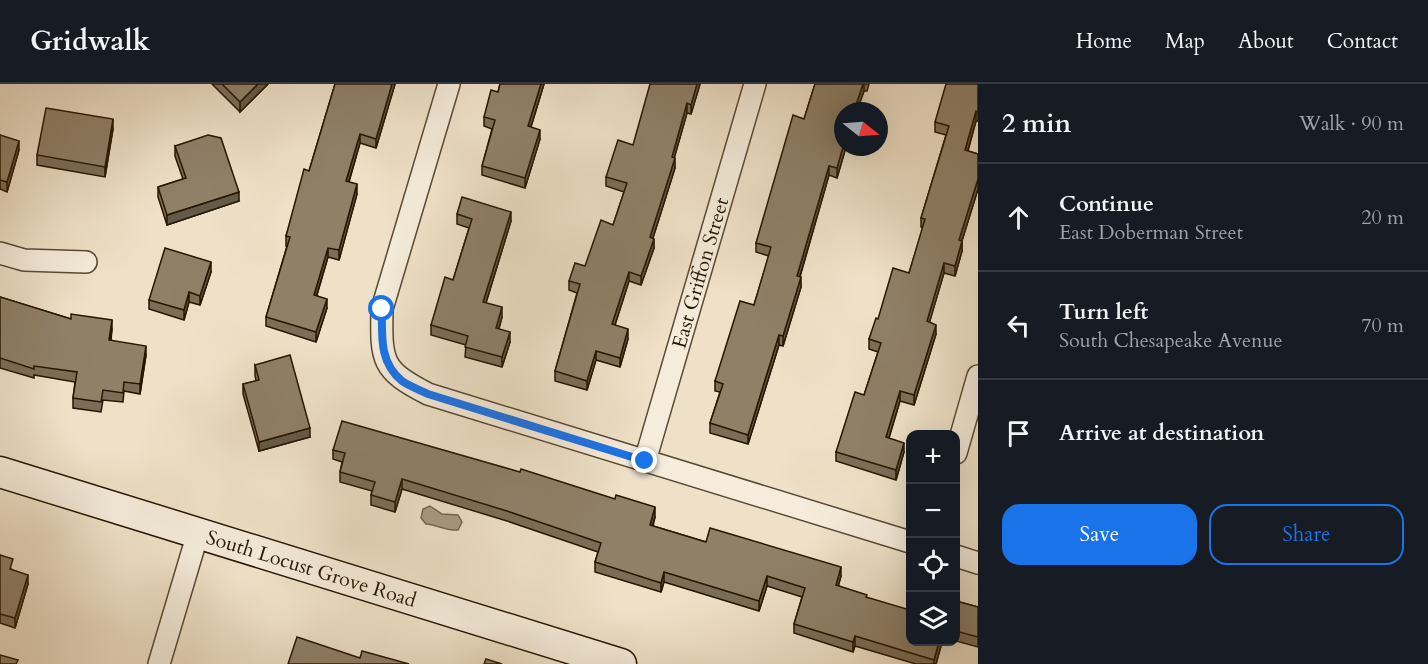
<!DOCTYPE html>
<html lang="en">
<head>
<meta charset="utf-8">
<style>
	:root { --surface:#171b24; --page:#242831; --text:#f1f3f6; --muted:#9ea1a6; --line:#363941; --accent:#1a73e8 }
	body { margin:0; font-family:Cardo,serif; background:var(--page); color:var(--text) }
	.controls { position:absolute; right:18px; bottom:18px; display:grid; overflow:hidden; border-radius:12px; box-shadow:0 6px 24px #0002 }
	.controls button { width:54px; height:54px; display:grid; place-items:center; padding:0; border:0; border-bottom:2px solid var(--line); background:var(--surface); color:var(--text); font:30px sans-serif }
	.compass { position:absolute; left:834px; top:18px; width:54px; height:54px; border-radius:50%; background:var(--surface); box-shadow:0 6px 24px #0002; rotate:107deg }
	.stop { position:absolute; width:18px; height:18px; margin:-14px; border:4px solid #1a73e8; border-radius:50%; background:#fff }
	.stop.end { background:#1a73e8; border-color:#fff; box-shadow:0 2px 6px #0008 }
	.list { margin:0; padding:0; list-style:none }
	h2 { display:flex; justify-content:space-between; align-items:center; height:78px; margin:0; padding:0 24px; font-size:26px }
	h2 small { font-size:20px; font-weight:400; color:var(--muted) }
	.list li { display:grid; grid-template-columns:39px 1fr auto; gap:18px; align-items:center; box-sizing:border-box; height:108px; padding:0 24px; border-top:2px solid var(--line) }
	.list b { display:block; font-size:22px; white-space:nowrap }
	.list p { margin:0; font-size:20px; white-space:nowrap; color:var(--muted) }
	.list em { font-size:20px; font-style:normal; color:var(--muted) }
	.actions { display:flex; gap:12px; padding:18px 24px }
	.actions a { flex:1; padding:14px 0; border:2px solid var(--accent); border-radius:18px; text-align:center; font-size:21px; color:var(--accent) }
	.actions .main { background:var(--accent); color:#fff }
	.icon { flex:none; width:33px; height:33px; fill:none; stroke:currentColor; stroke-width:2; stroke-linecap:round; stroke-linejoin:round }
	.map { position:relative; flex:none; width:978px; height:580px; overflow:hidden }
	header { display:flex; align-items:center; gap:36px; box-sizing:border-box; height:84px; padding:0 30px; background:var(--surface); border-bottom:2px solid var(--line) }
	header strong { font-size:28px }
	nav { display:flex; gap:33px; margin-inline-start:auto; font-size:21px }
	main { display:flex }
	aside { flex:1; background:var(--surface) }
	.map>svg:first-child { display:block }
</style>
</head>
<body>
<header>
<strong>Gridwalk</strong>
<nav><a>Home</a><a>Map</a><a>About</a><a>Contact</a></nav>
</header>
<main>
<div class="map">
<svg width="978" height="580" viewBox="0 0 978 580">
	<rect width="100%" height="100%" fill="#efe1c8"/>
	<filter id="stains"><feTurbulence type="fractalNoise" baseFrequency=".00333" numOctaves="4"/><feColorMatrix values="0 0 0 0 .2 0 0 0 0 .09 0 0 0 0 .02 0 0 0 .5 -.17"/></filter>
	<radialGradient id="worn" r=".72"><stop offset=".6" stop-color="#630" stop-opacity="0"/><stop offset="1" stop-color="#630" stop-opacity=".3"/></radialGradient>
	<path fill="#ab9c84" stroke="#766650" stroke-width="1.5" d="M430,422L442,430L458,431L462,438L458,446C447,447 438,441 426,440L421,434L423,425Z"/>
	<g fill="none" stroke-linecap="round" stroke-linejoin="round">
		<g stroke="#594933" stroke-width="24">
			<g id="street">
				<path d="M449,0L382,225C381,277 381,286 428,310L910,458"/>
				<polyline points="0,169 24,176 86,178"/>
				<polyline points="956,369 978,292"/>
				<path id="s1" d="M645,377L755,0"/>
				<polyline points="956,472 978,479"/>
				<polyline points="159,580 198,449"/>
			</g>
		</g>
		<g stroke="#271601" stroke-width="33">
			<g id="secondary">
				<path id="s2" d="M0,388L621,580"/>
			</g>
		</g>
		<use href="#street" stroke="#f5ecdb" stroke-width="21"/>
		<use href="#secondary" stroke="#f5ecdb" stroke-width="30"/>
	</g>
	<g fill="#7b6e59" stroke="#271601" stroke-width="1.5">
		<polygon points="212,0 268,0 240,28"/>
		<polygon points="335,0 395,0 376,64 360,59 349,98 357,110 339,176 328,173 317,211 327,224 316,258 266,242 266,233 287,162 286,162 286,152 309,87"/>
		<polygon points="500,0 544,0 531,43 540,55 525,104 482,91 482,82 492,45 484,42 484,33 498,8"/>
		<polygon points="700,0 691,30 687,29 674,74 675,84 653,154 654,164 641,201 629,197 615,241 628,255 620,283 596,276 587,306 555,297 555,287 577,209 569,206 569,197 585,182 613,141 624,108 606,102 606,93 633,61"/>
		<polygon points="815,0 869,0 867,7 864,7 843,63 846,63 837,94 829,91 800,193 801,203 783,262 779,261 748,360 710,349 710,339 720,308 715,307 715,297 754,221 769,172 756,168 756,159 804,35"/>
		<polygon points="978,0 978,37 976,37 968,67 978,70 978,105 962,157 962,167 955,192 944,189 929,238 936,250 914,321 900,317 889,354 904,368 896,396 836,377 836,368 864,311 878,268 869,265 869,255 878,235 909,189 923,144 921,143 921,134 946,51 935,48 935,38"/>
		<polygon points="113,45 105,93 37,81 37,71"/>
		<polygon points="0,51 19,66 7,108 0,105"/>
		<polygon points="175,62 239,117 167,141 158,113 158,103 183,95 175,72"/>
		<polygon points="457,130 511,137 486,219 502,233 499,245 510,258 502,283 465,273 466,261 431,251 431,241 453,196 469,144 457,140"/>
		<polygon points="211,188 200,221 189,218 184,236 149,225 149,216"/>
		<polygon points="0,213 71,235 112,245 111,256 146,271 140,310 124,307 123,318 103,316 101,328 73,324 73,314 75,298 34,291 34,294 0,284"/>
		<polygon points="255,281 310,353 259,367 243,310 243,300 256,297 255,291"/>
		<polygon points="333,366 655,433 653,442 706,458 841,492 838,502 867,514 910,558 942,558 936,580 916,580 855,562 853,568 794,549 794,540 802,513 767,502 759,527 664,498 661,508 595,488 595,478 598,468 507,437 402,405 395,428 371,421 371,411 372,407 340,398 340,388 342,378 333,375"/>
		<polygon points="0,471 12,486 28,500 15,544 0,539"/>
		<polygon points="956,517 978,523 978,563 956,557"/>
	</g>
	<g fill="#645a49" stroke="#271601" stroke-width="1.5">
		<polygon points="258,0 268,0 240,28 240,18"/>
		<polygon points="392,0 395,0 376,64 376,55"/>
		<polygon points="541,0 544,0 528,52 528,42"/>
		<polygon points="697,0 700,0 691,30 691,21"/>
		<polygon points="863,0 864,0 864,7 857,27 854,27"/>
		<polygon points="687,19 687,29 672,82 672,73"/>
		<polygon points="976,27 976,37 965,76 965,66"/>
		<polygon points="113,35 113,45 105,93 105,83"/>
		<polygon points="540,46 540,55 525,104 525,94"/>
		<polygon points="360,50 360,59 346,107 346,97"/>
		<polygon points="19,57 19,66 7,108 7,98"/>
		<polygon points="843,63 846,63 837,94 837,84"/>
		<polygon points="675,74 675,84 650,163 650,153"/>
		<polygon points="829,82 829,91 797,202 797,192"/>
		<polygon points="978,95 978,105 959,166 959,156"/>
		<polygon points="357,100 357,110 339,176 339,166"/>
		<polygon points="239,108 239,117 167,141 167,131"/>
		<polygon points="511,128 511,137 483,228 483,218"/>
		<polygon points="654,155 654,164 641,201 641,192"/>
		<polygon points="962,157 962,167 955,192 955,182"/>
		<polygon points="328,164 328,173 314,220 314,211"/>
		<polygon points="211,178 211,188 200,221 200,212"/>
		<polygon points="944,179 944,189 927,247 927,237"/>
		<polygon points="629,188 629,197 612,250 612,240"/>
		<polygon points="801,193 801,203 783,262 783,252"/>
		<polygon points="189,208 189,218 184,236 184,226"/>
		<polygon points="327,215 327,224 316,258 316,248"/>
		<polygon points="502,223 502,233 496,254 496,244"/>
		<polygon points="112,236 112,245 109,266 109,256"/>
		<polygon points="936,241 936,250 914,321 914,311"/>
		<polygon points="628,245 628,255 620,283 620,274"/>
		<polygon points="510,248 510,258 502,283 502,273"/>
		<polygon points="779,251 779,261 748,360 748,351"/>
		<polygon points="146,262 146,271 140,310 140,300"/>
		<polygon points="596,267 596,276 587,306 587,297"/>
		<polygon points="900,307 900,317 886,363 886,353"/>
		<polygon points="310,344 310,353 259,367 259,358"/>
		<polygon points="904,359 904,368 896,396 896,386"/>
		<polygon points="402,395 402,405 395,428 395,418"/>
		<polygon points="655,423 655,433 650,450 650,441"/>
		<polygon points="841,483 841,492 836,511 836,501"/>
		<polygon points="664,488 664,498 661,508 661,499"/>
		<polygon points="28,491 28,500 15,544 15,534"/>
		<polygon points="767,492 767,502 759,527 759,517"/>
		<polygon points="855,552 855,562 853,568 853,558"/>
		<polygon points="939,558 942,558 936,580 934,580 934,576"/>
	</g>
	<g fill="#8f8068" stroke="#271601" stroke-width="1.5">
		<polygon points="222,0 258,0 240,18"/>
		<polygon points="335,0 392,0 376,55 360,50 346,97 357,100 339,166 328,164 314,211 327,215 316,248 266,233 290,153 286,152 304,85 309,87"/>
		<polygon points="500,0 541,0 528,42 540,46 525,94 482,82 495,36 484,33 491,6 498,8"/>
		<polygon points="650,0 697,0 691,21 687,19 672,73 675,74 650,153 654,155 641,192 629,188 612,240 628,245 620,274 596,267 587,297 555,287 580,200 569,197 575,179 585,182 601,136 613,141 627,99 606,93 618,56 633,61"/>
		<polygon points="815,0 863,0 854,27 843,27 843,63 837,84 829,82 797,192 801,193 783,252 779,251 748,351 710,339 723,300 715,297 740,217 754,221 771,163 756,159 793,31 804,35"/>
		<polygon points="946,0 978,0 978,28 976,27 965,66 978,70 978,95 959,156 962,157 955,182 944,179 927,237 936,241 914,311 900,307 886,353 904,359 896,386 836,368 855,308 864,311 881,259 869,255 876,234 878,235 893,184 909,189 925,135 921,134 949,42 935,38"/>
		<polygon points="46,24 113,35 105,83 37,71"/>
		<polygon points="0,51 19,57 7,98 0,96"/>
		<polygon points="208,51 221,54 239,108 167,131 158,103 186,94 175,62"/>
		<polygon points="462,113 511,128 483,218 502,223 496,244 510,248 502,273 465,263 468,252 431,241 445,193 453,196 472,135 457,130"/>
		<polygon points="165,164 211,178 200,212 189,208 184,226 149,216"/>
		<polygon points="0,213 71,235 71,230 112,236 109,256 146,262 140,300 124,298 123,309 103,306 101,318 73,314 77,288 34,282 34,285 0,274"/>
		<polygon points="290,271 310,344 259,358 243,300 259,296 255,281"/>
		<polygon points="342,337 520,388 521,385 615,415 616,411 655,423 650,441 706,458 710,444 841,483 836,501 867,511 866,513 910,526 910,558 939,558 934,576 855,552 853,558 794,540 805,504 767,492 759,517 664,488 661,499 595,478 601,459 507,427 402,395 395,418 371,411 375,398 340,388 345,369 333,366"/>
		<polygon points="0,471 13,475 10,485 28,491 15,534 0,530"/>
		<polygon points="956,517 978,523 978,553 956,547"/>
		<polygon points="297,553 360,574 362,567 409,580 288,580"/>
		<polygon points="0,571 18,576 16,580 0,580"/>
		<polygon points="486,575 502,580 484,580"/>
	</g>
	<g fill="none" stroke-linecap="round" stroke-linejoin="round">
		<path stroke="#1a73e8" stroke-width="8" d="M382,225C382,252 379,278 402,297C409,302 420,306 428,310L645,377"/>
	</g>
	<g text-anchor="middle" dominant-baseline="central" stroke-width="5" stroke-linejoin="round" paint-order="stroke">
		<g font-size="20" fill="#271601" stroke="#f5ecdb">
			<text stroke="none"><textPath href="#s1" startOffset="196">East Griffon Street</textPath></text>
			<text stroke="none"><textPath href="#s2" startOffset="326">South Locust Grove Road</textPath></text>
		</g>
	</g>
	<rect width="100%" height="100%" filter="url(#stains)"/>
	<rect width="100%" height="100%" fill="url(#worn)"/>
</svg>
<div class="controls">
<button>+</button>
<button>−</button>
<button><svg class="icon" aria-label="locate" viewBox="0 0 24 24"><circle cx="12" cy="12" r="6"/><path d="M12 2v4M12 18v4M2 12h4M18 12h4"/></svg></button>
<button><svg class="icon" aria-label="layers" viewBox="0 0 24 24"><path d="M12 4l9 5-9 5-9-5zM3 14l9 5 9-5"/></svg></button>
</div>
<svg class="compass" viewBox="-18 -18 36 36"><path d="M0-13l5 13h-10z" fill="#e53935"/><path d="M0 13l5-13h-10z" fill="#9ea1a6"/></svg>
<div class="stop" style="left:382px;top:225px"></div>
<div class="stop end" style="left:645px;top:377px"></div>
</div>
<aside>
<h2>2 min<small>Walk · 90 m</small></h2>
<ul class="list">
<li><svg class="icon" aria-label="ahead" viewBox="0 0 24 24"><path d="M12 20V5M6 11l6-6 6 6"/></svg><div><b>Continue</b><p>East Doberman Street</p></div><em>20 m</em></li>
<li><svg class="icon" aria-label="left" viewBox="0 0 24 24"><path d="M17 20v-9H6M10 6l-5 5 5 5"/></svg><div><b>Turn left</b><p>South Chesapeake Avenue</p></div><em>70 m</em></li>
<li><svg class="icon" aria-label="arrive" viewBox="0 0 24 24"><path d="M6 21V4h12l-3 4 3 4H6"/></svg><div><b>Arrive at destination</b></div></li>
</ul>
<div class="actions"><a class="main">Save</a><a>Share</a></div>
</aside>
</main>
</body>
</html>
